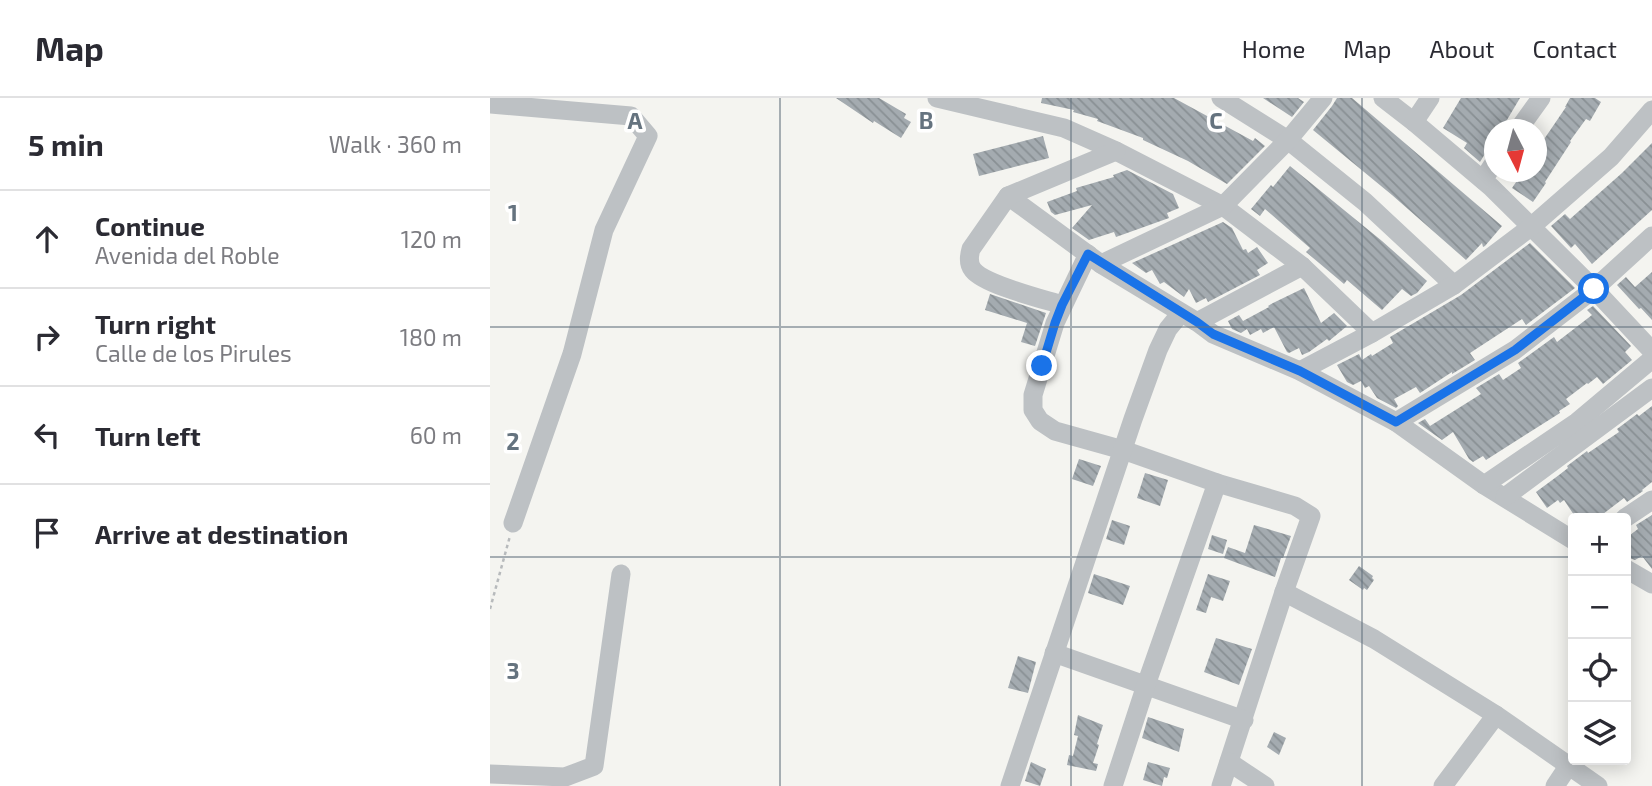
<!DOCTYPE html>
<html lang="en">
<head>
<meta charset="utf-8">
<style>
	:root { --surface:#fff; --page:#f2f2f3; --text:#2b2b33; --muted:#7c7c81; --line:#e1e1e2 }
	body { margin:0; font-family:"Exo 2",sans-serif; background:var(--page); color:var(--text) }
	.controls { position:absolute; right:21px; bottom:21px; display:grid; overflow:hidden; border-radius:7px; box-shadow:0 4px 18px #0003 }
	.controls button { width:63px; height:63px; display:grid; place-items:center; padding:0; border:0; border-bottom:2px solid var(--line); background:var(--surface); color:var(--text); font:35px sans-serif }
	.compass { position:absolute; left:994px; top:21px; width:63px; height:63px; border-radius:50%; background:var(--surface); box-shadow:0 4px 18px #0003; rotate:174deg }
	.stop { position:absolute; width:21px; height:21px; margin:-16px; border:5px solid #1a73e8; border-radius:50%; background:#fff }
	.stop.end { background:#1a73e8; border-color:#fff; box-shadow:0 2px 7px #0008 }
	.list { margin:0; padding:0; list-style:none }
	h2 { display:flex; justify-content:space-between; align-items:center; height:91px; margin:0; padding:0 28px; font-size:30px }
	h2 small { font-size:23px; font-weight:400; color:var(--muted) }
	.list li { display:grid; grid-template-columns:46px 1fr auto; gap:21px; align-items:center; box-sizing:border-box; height:98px; padding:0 28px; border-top:2px solid var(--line) }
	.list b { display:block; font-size:26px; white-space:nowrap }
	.list p { margin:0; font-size:23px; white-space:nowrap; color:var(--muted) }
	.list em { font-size:23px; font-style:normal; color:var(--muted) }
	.icon { flex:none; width:38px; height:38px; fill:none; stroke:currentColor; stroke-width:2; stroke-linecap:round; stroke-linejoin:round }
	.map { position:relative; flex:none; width:1162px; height:688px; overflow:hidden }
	header { display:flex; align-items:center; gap:42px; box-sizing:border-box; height:98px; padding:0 35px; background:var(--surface); border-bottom:2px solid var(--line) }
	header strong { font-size:33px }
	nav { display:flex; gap:38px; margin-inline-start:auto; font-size:24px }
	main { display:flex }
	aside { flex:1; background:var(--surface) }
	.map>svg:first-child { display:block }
</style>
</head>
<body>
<header>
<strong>Map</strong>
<nav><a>Home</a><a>Map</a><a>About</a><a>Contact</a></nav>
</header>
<main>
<aside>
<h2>5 min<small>Walk · 360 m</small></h2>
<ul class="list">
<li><svg class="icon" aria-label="ahead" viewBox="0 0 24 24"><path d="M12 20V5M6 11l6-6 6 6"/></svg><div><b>Continue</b><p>Avenida del Roble</p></div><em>120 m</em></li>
<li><svg class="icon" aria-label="right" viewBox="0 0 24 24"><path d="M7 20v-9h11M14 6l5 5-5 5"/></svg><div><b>Turn right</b><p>Calle de los Pirules</p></div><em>180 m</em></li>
<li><svg class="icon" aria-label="left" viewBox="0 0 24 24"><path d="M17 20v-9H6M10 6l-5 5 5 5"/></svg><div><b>Turn left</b></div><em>60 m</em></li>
<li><svg class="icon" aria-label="arrive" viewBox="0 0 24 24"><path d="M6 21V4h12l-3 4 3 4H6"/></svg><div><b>Arrive at destination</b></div></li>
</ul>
</aside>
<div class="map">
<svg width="1162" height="688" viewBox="0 0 1162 688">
	<defs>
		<pattern id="building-back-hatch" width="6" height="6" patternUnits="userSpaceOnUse" patternTransform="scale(1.75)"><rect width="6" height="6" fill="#a4abb0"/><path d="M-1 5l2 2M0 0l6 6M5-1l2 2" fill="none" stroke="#899094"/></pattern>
	</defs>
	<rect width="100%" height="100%" fill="#f4f4f0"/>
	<g fill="url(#building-back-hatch)">
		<polygon points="346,0 389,0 416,16 414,20 421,24 411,40 384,23 383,25"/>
		<polygon points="552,0 684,0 763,43 765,40 775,48 737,86 698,63 653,42 653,40 607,23 608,21 583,14 584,12 551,5"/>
		<polygon points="773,0 808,0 814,4 802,19"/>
		<polygon points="847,0 862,0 1012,128 995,148 993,149 992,145 976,162 902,97 823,32 842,8"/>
		<polygon points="971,0 1030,0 1011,32 1004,32 1004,41 990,64 974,50 977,45 953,30"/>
		<polygon points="1080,0 1105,0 1111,4 1100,23 1096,21 1080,43 1081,44 1055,84 1056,85 1043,104 1022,90 1033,74 1046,74 1046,53 1076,9 1075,9"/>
		<polygon points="553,38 559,60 489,78 483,56"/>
		<polygon points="1162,45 1162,112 1102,166 1085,146 1081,150 1061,128 1075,116 1080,121 1132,75"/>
		<polygon points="800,68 892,143 937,183 927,195 921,198 912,191 892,212 857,182 854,186 816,154 820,150 775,111 770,118 761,111 781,87 783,89"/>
		<polygon points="637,72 683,96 689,110 677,115 679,120 626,139 624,134 599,142 582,130 602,107 565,117 561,114 557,104 587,93 586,90 624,79 623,77"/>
		<polygon points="733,124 742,130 753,152 756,151 758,155 767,149 778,165 767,172 770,177 718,204 716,200 706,205 699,191 694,199 674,184 670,186 662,172 656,175 642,165"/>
		<polygon points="1040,145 1085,190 1036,227 1032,221 980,255 985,262 962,276 962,274 930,295 926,289 904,301 908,308 906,310 887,300 879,288 875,290 871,283 863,287 857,284 847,267 869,256 872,262 881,256 882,258 903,245 900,239 971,197"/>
		<polygon points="1162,174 1162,222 1151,210 1149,211 1127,187 1136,179 1145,189"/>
		<polygon points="814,190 831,225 844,215 857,228 839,243 837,241 819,254 812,257 809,250 799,255 797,254 784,229 773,235 771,231 760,237 757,231 751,235 742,231 738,223 749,217 753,223 779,209 778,208 783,205"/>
		<polygon points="500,196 556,215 545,248 531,244 537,225 495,212"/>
		<polygon points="1103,208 1141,248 1135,254 1142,262 1113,286 1107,279 1098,286 1097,285 1076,301 1080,306 1069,313 1070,315 996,362 993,358 983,364 979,361 963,334 952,342 928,325 935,321 940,328 991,296 986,290 1009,276 1013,282 1031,270 1028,265 1064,239 1067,244 1102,217 1097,212"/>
		<polygon points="1162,308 1162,384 1152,392 1153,393 1137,404 1134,400 1113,416 1116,420 1102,420 1098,415 1092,420 1086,420 1074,402 1070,405 1068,402 1057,410 1046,394 1069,377 1078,370 1077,368 1097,353 1098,355 1129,334 1127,331 1147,316 1149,318"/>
		<polygon points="589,361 611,368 603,388 582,381"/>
		<polygon points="655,375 678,382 670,408 647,400"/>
		<polygon points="1162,417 1162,471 1152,458 1145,462 1136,459 1136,440 1148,431 1146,427"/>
		<polygon points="622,422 640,428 634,447 616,441"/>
		<polygon points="764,427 801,438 793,460 791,460 785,479 734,460 738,449 755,455"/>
		<polygon points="722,437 737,442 733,456 718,451"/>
		<polygon points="869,468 883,478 882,480 884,482 877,492 874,490 873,492 859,482"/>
		<polygon points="604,476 640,488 633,507 598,495"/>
		<polygon points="718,476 740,483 733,503 721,499 716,515 706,512"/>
		<polygon points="726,540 762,551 749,587 714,574"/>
		<polygon points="528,558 546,564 538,595 518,590"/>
		<polygon points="588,617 613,627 607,646 609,647 603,665 608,666 606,673 577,667 579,657 583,658 588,638 584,637"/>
		<polygon points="658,619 694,631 689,654 652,640"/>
		<polygon points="784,634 796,640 789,657 777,649"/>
		<polygon points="541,664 556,671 550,688 535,683"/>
		<polygon points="658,664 680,670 677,680 674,679 672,688 653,682"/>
	</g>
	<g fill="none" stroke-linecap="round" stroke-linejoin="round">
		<polyline stroke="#b7babc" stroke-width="2.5" stroke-dasharray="3.5 3.5" stroke-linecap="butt" points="0,511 20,438"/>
		<g stroke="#bdc1c4" stroke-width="19">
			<polyline points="447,0 574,30 626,53 733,108 812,168 882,235"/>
			<polyline points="731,0 798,42 875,104 964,187"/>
			<polyline points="893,0 924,24 1001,89 1104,191 1162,253"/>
			<polyline points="0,6 141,18 158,38 114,132 82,256 23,425"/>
			<polyline points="924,24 940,0"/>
			<polyline points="1028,32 1051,0"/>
			<polyline points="993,82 1004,65"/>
			<polyline points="518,98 611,166 707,224 723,236 810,273 906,324 994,387 1083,442"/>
			<polyline points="598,156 565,225 543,297 543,312 550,323 565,333 633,352 727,385 805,408 821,418 794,494 731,688"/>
			<polyline points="611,166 733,108 798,42 833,0"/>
			<path d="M572,207C553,201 495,187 483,172C478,166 479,158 481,151L518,98L626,53"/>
			<polyline points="707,224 812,168"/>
			<polyline points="810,273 882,235 964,187 1042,128 1121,59 1162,12"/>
			<polyline points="906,324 1025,252 1104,191 1162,138"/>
			<polyline points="994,387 1087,324 1162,261"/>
			<polyline points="1015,399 1162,290"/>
			<polyline points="1135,420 1162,402"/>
			<polyline points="1136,471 1162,486"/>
			<polyline points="794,494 884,541 1006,617 1108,688"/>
			<polyline points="564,555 754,622"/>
			<polyline points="739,664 775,688"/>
			<polyline points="0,676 75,679 104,668 131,476"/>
			<polyline points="520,688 643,321 668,252 678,231 691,215"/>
			<polyline points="623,688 656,587 727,385"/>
			<polyline points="953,688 1006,617"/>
			<polyline points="1065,688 1079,667"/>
		</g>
	</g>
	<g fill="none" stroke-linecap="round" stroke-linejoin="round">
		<polyline stroke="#1a73e8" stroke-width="9" points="552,268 565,225 572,207 598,156 707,224 723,236 810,273 906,324 1025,252 1104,191"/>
	</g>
	<path fill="none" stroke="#65737f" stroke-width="2" stroke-opacity="0.55" d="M290,0V688M581,0V688M872,0V688M0,229H1162M0,459H1083M1136,459H1162"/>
	<g font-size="23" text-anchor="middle" font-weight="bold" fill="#65737f" stroke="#fff" stroke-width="7" stroke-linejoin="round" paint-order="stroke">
		<text x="145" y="31">A</text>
		<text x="436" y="31">B</text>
		<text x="726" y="31">C</text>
		<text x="23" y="123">1</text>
		<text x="23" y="352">2</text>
		<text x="23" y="581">3</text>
	</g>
</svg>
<div class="controls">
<button>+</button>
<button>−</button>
<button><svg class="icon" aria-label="locate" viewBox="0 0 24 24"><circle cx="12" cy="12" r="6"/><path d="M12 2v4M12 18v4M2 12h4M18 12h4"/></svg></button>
<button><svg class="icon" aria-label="layers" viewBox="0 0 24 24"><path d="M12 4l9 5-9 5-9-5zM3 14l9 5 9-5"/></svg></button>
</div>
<svg class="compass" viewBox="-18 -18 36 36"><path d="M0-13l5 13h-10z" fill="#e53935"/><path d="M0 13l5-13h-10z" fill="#7c7c81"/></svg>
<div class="stop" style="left:1104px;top:191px"></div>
<div class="stop end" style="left:552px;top:268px"></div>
</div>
</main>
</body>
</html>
